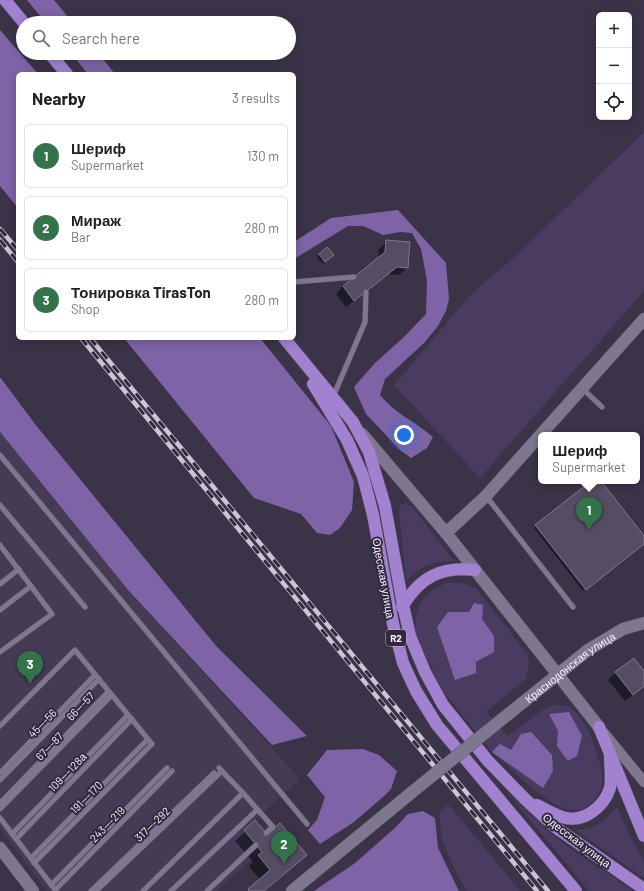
<!DOCTYPE html>
<html lang="en">
<head>
<meta charset="utf-8">
<style>
	:root { --surface:#fff; --page:#f6f6f6; --text:#222; --muted:#767676; --line:#e0e0e0; --accent:#32734a }
	body { margin:0; font-family:Barlow,sans-serif; background:var(--page); color:var(--text) }
	.controls { position:absolute; right:12px; top:12px; display:grid; overflow:hidden; border-radius:6px; box-shadow:0 2px 10px #0003 }
	.controls button { width:36px; height:36px; display:grid; place-items:center; padding:0; border:0; border-bottom:1px solid var(--line); background:var(--surface); color:var(--text); font:20px sans-serif }
	.you { position:absolute; left:404px; top:435px; width:14px; height:14px; margin:-10px; border:3px solid #fff; border-radius:50%; background:#1a73e8; box-shadow:0 0 0 6px #1a73e833 }
	.badge { display:grid; place-items:center; width:26px; height:26px; border-radius:50%; background:var(--accent); color:#fff; font-size:13px; font-weight:700 }
	.pin { position:absolute; translate:-50% -33px; filter:drop-shadow(0 1px 2px #0008) }
	.pin::after { content:''; position:absolute; top:21px; width:14px; height:12px; background:inherit; clip-path:polygon(0 0,100% 0,50% 100%) }
	.popup { position:absolute; left:538px; top:432px; width:102px; height:52px; box-sizing:border-box; display:grid; place-content:center; border-radius:6px; background:var(--surface); filter:drop-shadow(0 1px 3px #0005); font-size:13px; white-space:nowrap; color:var(--muted) }
	.popup b { font-size:15px; color:var(--text) }
	.popup::after { content:''; position:absolute; left:50%; top:100%; margin-left:-8px; border:8px solid transparent; border-top-color:var(--surface) }
	.list { margin:0; padding:0; list-style:none }
	h2 { display:flex; justify-content:space-between; align-items:center; height:52px; margin:0; padding:0 16px; font-size:17px }
	h2 small { font-size:13px; font-weight:400; color:var(--muted) }
	.list li { display:grid; grid-template-columns:26px 1fr auto; gap:12px; align-items:center; box-sizing:border-box; height:64px; margin:0 8px 8px; padding:0 8px; border:1px solid var(--line); border-radius:6px }
	.list b { display:block; font-size:15px; white-space:nowrap }
	.list p { margin:0; font-size:13px; white-space:nowrap; color:var(--muted) }
	.list em { font-size:13px; font-style:normal; color:var(--muted) }
	.icon { flex:none; width:22px; height:22px; fill:none; stroke:currentColor; stroke-width:2; stroke-linecap:round; stroke-linejoin:round }
	.map { position:relative; flex:none; width:644px; height:891px; overflow:hidden }
	.search { position:absolute; background:var(--surface); box-shadow:0 2px 10px #0003; left:16px; top:16px; width:280px; height:44px; display:flex; align-items:center; gap:10px; box-sizing:border-box; padding:0 14px; border-radius:22px; color:var(--muted); font-size:15px }
	.panel { position:absolute; background:var(--surface); box-shadow:0 2px 10px #0003; left:16px; top:72px; width:280px; height:268px; border-radius:6px }
	.map>svg:first-child { display:block }
</style>
</head>
<body>
<div class="map">
<svg width="644" height="891" viewBox="0 0 644 891">
	<rect width="100%" height="100%" fill="#3b3348"/>
	<polygon fill="#453b55" points="0,432 129,591 300,779 244,830 261,851 217,891 47,891 0,829"/>
	<g fill="#4a3c60">
		<polygon points="644,132 644,291 480,478 394,385 473,292 508,263"/>
		<path d="M406,503L413,508L454,561C431,561 422,566 406,581L399,513L401,504Z"/>
		<polygon points="446,583 463,583 476,588 528,655 529,666 526,679 486,712 507,736 544,709 554,705 570,706 580,717 589,731 599,760 602,773 602,788 593,802 583,809 568,810 554,804 532,788 492,752 443,691 423,651 415,631 416,615 420,603 431,591"/>
		<path d="M500,784C522,807 544,829 570,848C590,863 613,876 633,891H589Z"/>
		<polygon points="447,805 452,808 520,891 467,891 457,874 442,840 439,813"/>
		<path d="M617,807L630,836L644,861V878L575,830C595,830 604,821 617,807Z"/>
	</g>
	<g fill="#7e64a6">
		<polygon points="27,0 54,0 73,23 46,23"/>
		<polygon points="0,30 38,74 18,74 18,208 0,186"/>
		<polygon points="71,53 98,53 115,74 88,74"/>
		<path d="M398,210L446,263L449,299L446,311L438,326L424,343L385,379L380,395C394,413 416,422 433,437L427,448L411,458L400,450L366,414L354,387L375,363L404,337L426,314L427,280L421,249L412,233L400,232L383,235L363,226H348L294,259V242L331,218Z"/>
		<polygon points="124,338 260,338 331,426 354,482 352,510 340,528 330,535 317,533 301,514 254,498"/>
		<polygon points="0,377 35,424 217,647 307,736 272,745 129,591 0,432"/>
		<polygon points="474,603 483,605 482,619 494,636 494,652 476,662 476,673 455,680 437,627 448,612 469,612"/>
		<polygon points="569,712 582,736 577,756 568,761 557,746 558,731 549,714"/>
		<polygon points="531,732 552,755 553,771 543,788 492,752 500,744 511,750 521,734"/>
		<polygon points="363,749 379,755 397,771 391,789 384,796 354,822 320,844 308,830 317,820 325,797 307,775 327,750"/>
		<polygon points="423,811 435,818 438,848 459,891 314,891 355,863 396,827 408,814"/>
	</g>
	<g fill="#0007">
		<polygon points="386,242 407,268 399,275 388,274 346,307 336,294 343,286 378,259 379,249"/>
		<polygon points="327,249 332,255 323,264 317,257"/>
		<polygon points="593,481 600,481 644,537 644,543 583,591 534,528"/>
		<polygon points="616,672 644,673 644,686 625,701 608,680"/>
		<polygon points="255,822 296,864 265,891 247,891 260,880 249,866 253,862 235,841"/>
	</g>
	<g fill="#554d63" stroke="#817991">
		<polygon points="386,240 410,242 408,268 397,267 354,301 343,286 385,252"/>
		<polygon points="327,247 334,255 325,262 319,254"/>
		<polygon points="591,481 601,481 644,536 644,544 586,590 535,525"/>
		<polygon points="634,658 644,671 644,686 633,695 615,672"/>
		<polygon points="255,820 267,834 280,823 307,855 264,891 249,891 248,889 270,870 258,855 262,852 244,830"/>
	</g>
	<g fill="none" stroke-linecap="round" stroke-linejoin="round">
		<g stroke="#554f60" stroke-width="6">
			<g id="service">
				<polyline points="294,282 354,277"/>
				<polyline points="583,389 602,407"/>
				<polyline points="333,397 365,322 366,292"/>
				<polyline points="0,455 307,824"/>
				<polyline points="486,496 573,607"/>
				<polyline points="0,505 85,607"/>
				<polyline points="0,545 52,614 0,652"/>
				<polyline points="0,584 19,569"/>
				<polyline points="0,610 31,586"/>
				<polyline points="0,726 75,650 152,744 34,863"/>
				<polyline points="219,768 243,793 273,827 266,833"/>
				<polyline points="0,773 95,675"/>
				<polyline points="0,780 99,679"/>
				<polyline points="0,803 108,692"/>
				<polyline points="0,809 111,696"/>
				<polyline points="0,818 53,887"/>
				<polyline points="12,834 128,715"/>
				<polyline points="16,839 132,719"/>
				<polyline points="33,856 148,739"/>
				<polyline points="51,885 167,768"/>
				<polyline points="55,890 172,771"/>
				<polyline points="91,891 214,773"/>
				<polyline points="96,891 222,771"/>
				<polyline points="143,891 243,793"/>
				<polyline points="171,891 257,810"/>
				<polyline points="207,891 256,845"/>
			</g>
		</g>
		<g stroke="#554f60" stroke-width="11">
			<polyline id="minor" points="604,733 644,782"/>
		</g>
		<g stroke="#554f60" stroke-width="13">
			<g id="tertiary">
				<polyline points="362,434 446,533 599,727"/>
				<polyline points="446,533 486,496 644,319"/>
				<path id="s1" d="M501,720L588,650L623,629L644,623"/>
				<polyline points="0,848 33,891"/>
				<polyline points="292,891 411,793"/>
			</g>
		</g>
		<g stroke="#554f60" stroke-width="13">
			<g id="primary">
				<polyline points="5,0 24,23"/>
				<polyline points="49,53 67,74"/>
				<polyline points="284,338 353,422 369,452 385,506 403,605 410,636 425,672 443,705 488,761 525,799 555,827 644,889"/>
				<polyline points="313,384 347,440 363,476 373,515 393,624 403,663 416,691 437,725 576,891"/>
				<path d="M402,607C420,577 441,566 475,570"/>
				<polyline points="599,727 644,836"/>
				<path d="M537,805C545,809 553,814 562,817C583,824 604,807 610,788C612,779 610,766 610,757"/>
			</g>
		</g>
		<use href="#service" stroke="#7f778f" stroke-width="5"/>
		<use href="#minor" stroke="#7f778f" stroke-width="10"/>
		<use href="#tertiary" stroke="#7f778f" stroke-width="12"/>
		<use href="#primary" stroke="#a181d0" stroke-width="12"/>
		<g stroke="#cbc6d5" stroke-width="4.5">
			<g id="rail">
				<polyline points="0,229 18,250"/>
				<polyline points="0,240 18,262"/>
				<polyline points="81,338 537,891"/>
				<polyline points="90,338 548,891"/>
			</g>
		</g>
		<use href="#rail" stroke="#31293d" stroke-width="3" stroke-dasharray="9" stroke-linecap="butt"/>
		<g stroke="#554f60" stroke-width="13" stroke-linecap="butt">
			<polyline id="tertiary-bridge" points="411,793 501,720"/>
		</g>
		<use href="#tertiary-bridge" stroke="#7f778f" stroke-width="12"/>
	</g>
	<g text-anchor="middle" dominant-baseline="central" stroke-width="4" stroke-linejoin="round" paint-order="stroke">
		<rect fill="#31293d" stroke="#bbb6c5" stroke-width="1" x="386" y="630" width="20" height="16" rx="3"/>
		<g font-size="10" font-weight="bold" fill="#f6f2ff">
			<text x="396" y="638">R2</text>
		</g>
		<g font-size="11" fill="#f6f2ff" stroke="#31293d">
			<text transform="translate(384 578) rotate(80)">Одесская улица</text>
			<text stroke="none"><textPath href="#s1" startOffset="87">Краснодонская улица</textPath></text>
			<text transform="translate(80 706) rotate(-46)">66---57</text>
			<text transform="translate(42 723) rotate(-46)">45---56</text>
			<text transform="translate(49 746) rotate(-46)">67---87</text>
			<text transform="translate(67 772) rotate(-46)">109---128а</text>
			<text transform="translate(86 797) rotate(-45)">191---170</text>
			<text transform="translate(107 824) rotate(-46)">243---219</text>
			<text transform="translate(152 824) rotate(-44)">317---292</text>
			<text transform="translate(577 840) rotate(37)">Одесская улица</text>
		</g>
	</g>
</svg>
<div class="controls">
<button>+</button>
<button>−</button>
<button><svg class="icon" aria-label="locate" viewBox="0 0 24 24"><circle cx="12" cy="12" r="6"/><path d="M12 2v4M12 18v4M2 12h4M18 12h4"/></svg></button>
</div>
<div class="you"></div>
<div class="pin badge" style="left:589px;top:530px">1</div>
<div class="popup"><b>Шериф</b>Supermarket</div>
<div class="pin badge" style="left:284px;top:864px">2</div>
<div class="pin badge" style="left:30px;top:684px">3</div>
<div class="search"><svg class="icon" aria-label="search" viewBox="0 0 24 24"><circle cx="10" cy="10" r="6"/><path d="M15 15l6 6"/></svg>Search here</div>
<section class="panel">
<h2>Nearby<small>3 results</small></h2>
<ul class="list">
<li><span class="badge">1</span><div><b>Шериф</b><p>Supermarket</p></div><em>130 m</em></li>
<li><span class="badge">2</span><div><b>Мираж</b><p>Bar</p></div><em>280 m</em></li>
<li><span class="badge">3</span><div><b>Тонировка TirasTon</b><p>Shop</p></div><em>280 m</em></li>
</ul>
</section>
</div>
</body>
</html>
